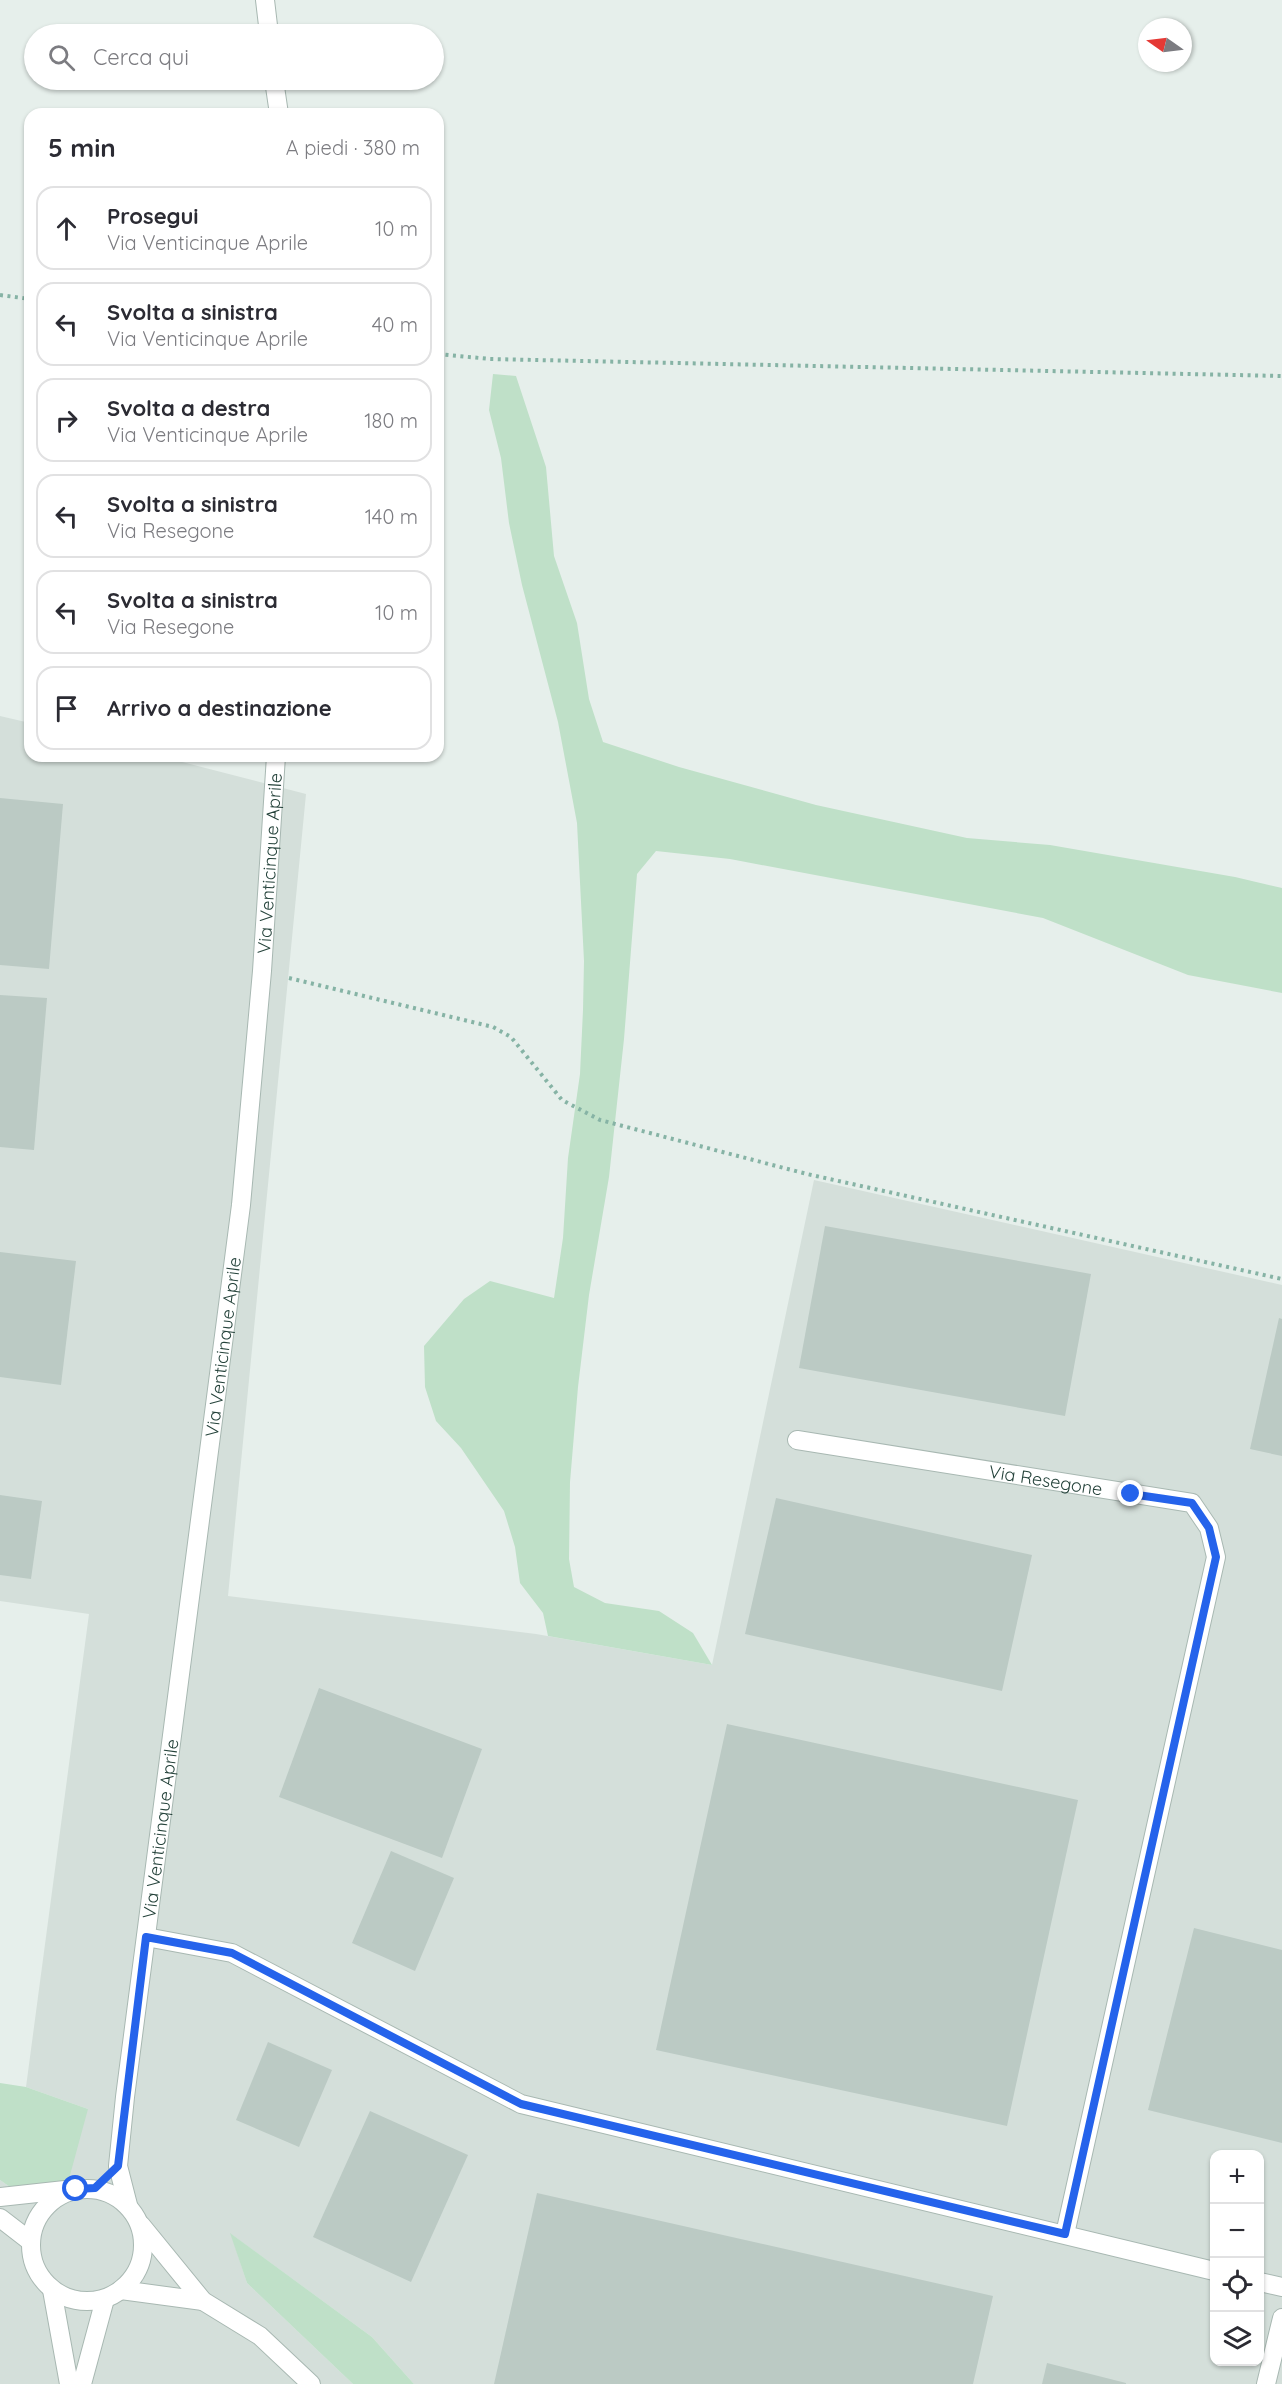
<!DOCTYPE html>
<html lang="it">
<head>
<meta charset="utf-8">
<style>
	:root { --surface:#fff; --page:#f2f2f3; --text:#2b2b33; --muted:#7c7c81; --line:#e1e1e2 }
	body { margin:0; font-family:Quicksand,sans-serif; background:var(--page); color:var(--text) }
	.controls { position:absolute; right:18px; bottom:18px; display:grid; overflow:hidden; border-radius:12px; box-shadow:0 2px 4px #0004 }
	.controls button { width:54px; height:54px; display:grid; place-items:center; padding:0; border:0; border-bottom:2px solid var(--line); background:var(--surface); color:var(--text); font:30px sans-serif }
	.compass { position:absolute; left:1138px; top:18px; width:54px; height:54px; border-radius:50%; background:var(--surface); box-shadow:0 2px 4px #0004; rotate:284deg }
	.stop { position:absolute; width:18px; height:18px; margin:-14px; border:4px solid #2563eb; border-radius:50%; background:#fff }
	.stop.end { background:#2563eb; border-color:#fff; box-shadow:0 2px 6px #0008 }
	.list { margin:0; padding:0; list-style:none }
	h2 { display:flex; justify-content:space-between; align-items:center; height:78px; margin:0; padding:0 24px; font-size:26px }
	h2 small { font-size:20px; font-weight:400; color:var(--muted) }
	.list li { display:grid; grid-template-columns:39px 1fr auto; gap:18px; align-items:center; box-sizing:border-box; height:84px; margin:0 12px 12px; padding:0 12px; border:2px solid var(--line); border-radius:18px }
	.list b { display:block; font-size:22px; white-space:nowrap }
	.list p { margin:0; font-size:20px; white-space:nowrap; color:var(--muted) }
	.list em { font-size:20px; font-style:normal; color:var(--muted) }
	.icon { flex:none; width:33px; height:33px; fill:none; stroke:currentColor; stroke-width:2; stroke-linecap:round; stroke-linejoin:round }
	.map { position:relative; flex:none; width:1282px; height:2384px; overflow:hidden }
	.search { position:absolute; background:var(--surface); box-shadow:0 2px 4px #0004; left:24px; top:24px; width:420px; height:66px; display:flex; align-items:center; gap:15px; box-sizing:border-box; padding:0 21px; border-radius:33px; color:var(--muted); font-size:22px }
	.panel { position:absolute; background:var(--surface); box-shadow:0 2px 4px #0004; left:24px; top:108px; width:420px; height:654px; border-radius:18px }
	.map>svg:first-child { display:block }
</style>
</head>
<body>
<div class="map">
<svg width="1282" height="2384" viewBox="0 0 1282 2384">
	<rect width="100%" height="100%" fill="#e6efeb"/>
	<path fill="#d4dfda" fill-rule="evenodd" d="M0,716L30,723V756H159L306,794L228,1596L536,1634L712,1665L814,1180L1282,1285V2384H414L372,2337L231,2234L247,2283L353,2384H0V2180L10,2187L88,2109L26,2087L89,1614L0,1601ZM1214,2154H1260V2362H1214Z"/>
	<g fill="#bfe0c8">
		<polygon points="493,374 516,376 546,467 554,556 577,623 589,699 603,742 679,767 816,805 967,838 1050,845 1235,877 1282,888 1282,993 1188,975 1043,918 730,859 656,851 637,874 624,1039 609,1177 589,1295 578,1387 570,1482 569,1559 574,1587 605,1603 659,1611 693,1633 712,1665 548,1636 543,1613 520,1583 515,1547 504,1511 461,1448 436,1421 425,1387 424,1346 464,1299 490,1281 554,1298 563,1238 568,1158 580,1074 583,1010 584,961 577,823 558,722 522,585 509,523 501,458 489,410"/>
		<polygon points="0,2083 26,2087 88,2109 63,2201 10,2187 0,2180"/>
		<polygon points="230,2233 372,2337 414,2384 353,2384 247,2283"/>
	</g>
	<g fill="#bbcac4">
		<polygon points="0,798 63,804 49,969 0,965"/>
		<polygon points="0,995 47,998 34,1150 0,1147"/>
		<polygon points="825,1226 1091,1274 1065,1416 799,1368"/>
		<polygon points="0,1252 76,1261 61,1385 0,1377"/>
		<polygon points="1279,1318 1282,1319 1282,1456 1250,1449"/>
		<polygon points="0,1495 42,1501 31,1579 0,1575"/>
		<polygon points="776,1498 1032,1555 1002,1691 745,1634"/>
		<polygon points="319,1688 482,1749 442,1858 279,1797"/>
		<polygon points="727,1724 1078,1800 1007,2126 656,2050"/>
		<polygon points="391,1851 454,1878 415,1971 352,1943"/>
		<polygon points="1194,1928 1282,1950 1282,2143 1148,2110"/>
		<polygon points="268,2042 332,2070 299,2147 236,2120"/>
		<polygon points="370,2111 468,2155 411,2282 313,2237"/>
		<polygon points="537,2193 993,2296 973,2384 494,2384"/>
		<polygon points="1047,2363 1126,2383 1126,2384 1042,2384"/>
	</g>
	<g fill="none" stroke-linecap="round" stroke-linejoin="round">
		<g stroke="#a8b8b2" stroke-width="20">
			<g id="minor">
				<polyline points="265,0 269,34"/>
				<polyline points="274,80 279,114"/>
				<path id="s1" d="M797,1440L1192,1503L1209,1528L1216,1557L1065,2234"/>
				<polyline points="146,1937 232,1953 521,2104 1214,2271"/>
				<circle cx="87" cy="2245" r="56"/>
				<polyline points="0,2197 65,2190"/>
				<path id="s2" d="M128,2205L118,2166L125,2097L241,1205L262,971L276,756"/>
				<polyline points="0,2218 30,2241"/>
				<polyline points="141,2225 203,2301 260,2336 311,2384"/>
				<polyline points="1260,2282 1282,2287"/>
				<polyline points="52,2290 69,2384"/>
				<polyline points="121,2290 203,2301"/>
				<polyline points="82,2384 105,2299"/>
				<polyline points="1266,2384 1282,2318"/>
			</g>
		</g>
		<g stroke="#86b3a5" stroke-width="4" stroke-dasharray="3 4.5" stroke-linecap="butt">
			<polyline points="0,295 30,299"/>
			<polyline points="438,354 490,359 1282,376"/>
			<polyline points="289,978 493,1027 511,1037 562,1100 600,1120 807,1174 1282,1279"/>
		</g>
		<use href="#minor" stroke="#fff" stroke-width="18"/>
	</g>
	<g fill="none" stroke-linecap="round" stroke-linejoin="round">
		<polyline stroke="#2563eb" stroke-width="8" points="76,2189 95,2188 118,2166 146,1937 232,1953 521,2104 1065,2234 1216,1557 1209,1528 1192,1503 1131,1494"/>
	</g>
	<g text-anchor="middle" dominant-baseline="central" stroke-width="6" stroke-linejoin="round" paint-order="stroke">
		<g font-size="18" fill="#24423a" stroke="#f7fbf9">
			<text stroke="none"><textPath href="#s2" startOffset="1352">Via Venticinque Aprile</textPath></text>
			<text stroke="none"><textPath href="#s2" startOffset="866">Via Venticinque Aprile</textPath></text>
			<text stroke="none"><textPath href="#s1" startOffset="252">Via Resegone</textPath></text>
			<text stroke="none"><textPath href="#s2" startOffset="380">Via Venticinque Aprile</textPath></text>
		</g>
	</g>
</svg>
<div class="controls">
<button>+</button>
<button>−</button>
<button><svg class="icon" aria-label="locate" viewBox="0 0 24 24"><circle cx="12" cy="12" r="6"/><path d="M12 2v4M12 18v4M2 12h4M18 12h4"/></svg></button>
<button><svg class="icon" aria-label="layers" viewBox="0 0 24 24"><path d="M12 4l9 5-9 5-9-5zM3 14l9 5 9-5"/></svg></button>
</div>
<svg class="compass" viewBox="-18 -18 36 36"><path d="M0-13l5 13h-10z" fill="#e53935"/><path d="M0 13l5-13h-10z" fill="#7c7c81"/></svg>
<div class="stop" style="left:76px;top:2189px"></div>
<div class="stop end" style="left:1131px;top:1494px"></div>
<div class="search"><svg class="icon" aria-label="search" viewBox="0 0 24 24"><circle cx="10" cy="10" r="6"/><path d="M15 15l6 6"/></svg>Cerca qui</div>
<section class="panel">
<h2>5 min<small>A piedi · 380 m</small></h2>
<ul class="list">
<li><svg class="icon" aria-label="ahead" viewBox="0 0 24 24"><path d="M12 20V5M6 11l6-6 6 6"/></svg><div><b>Prosegui</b><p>Via Venticinque Aprile</p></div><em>10 m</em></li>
<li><svg class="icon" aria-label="left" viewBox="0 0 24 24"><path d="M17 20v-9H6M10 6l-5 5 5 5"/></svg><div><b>Svolta a sinistra</b><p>Via Venticinque Aprile</p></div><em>40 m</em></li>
<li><svg class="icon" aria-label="right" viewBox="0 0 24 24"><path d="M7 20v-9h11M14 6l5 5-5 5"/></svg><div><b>Svolta a destra</b><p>Via Venticinque Aprile</p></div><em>180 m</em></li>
<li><svg class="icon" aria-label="left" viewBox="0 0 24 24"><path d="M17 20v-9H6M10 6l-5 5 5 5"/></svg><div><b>Svolta a sinistra</b><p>Via Resegone</p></div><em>140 m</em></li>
<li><svg class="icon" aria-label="left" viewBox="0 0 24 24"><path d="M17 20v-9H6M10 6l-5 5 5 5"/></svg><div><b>Svolta a sinistra</b><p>Via Resegone</p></div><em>10 m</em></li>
<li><svg class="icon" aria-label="arrive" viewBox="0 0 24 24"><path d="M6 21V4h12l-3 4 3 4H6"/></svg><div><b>Arrivo a destinazione</b></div></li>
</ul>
</section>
</div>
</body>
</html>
